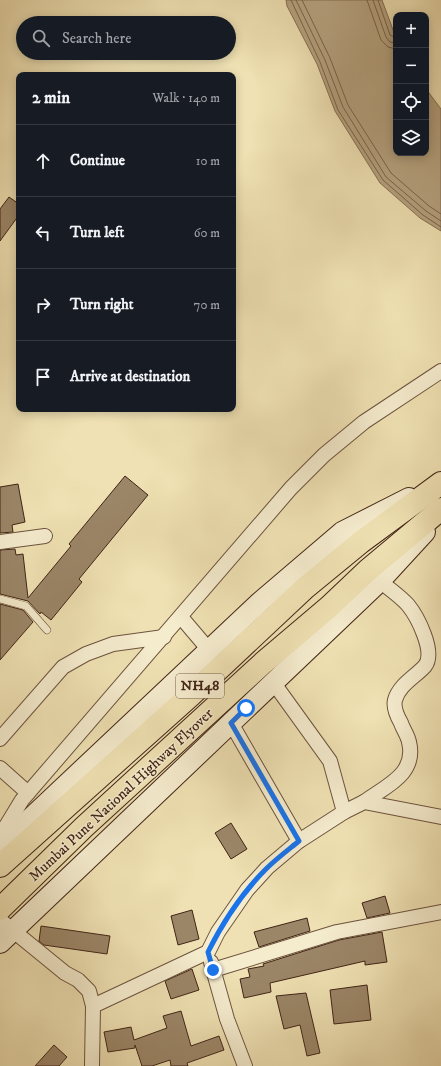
<!DOCTYPE html>
<html lang="en">
<head>
<meta charset="utf-8">
<style>
	:root { --surface:#171b24; --page:#20242c; --text:#f1f3f6; --muted:#9ea1a6; --line:#363941 }
	body { margin:0; font-family:"IM FELL DW Pica",serif; background:var(--page); color:var(--text) }
	.controls { position:absolute; right:12px; top:12px; display:grid; overflow:hidden; border-radius:8px; box-shadow:0 2px 10px #0003 }
	.controls button { width:36px; height:36px; display:grid; place-items:center; padding:0; border:0; border-bottom:1px solid var(--line); background:var(--surface); color:var(--text); font:20px sans-serif }
	.stop { position:absolute; width:12px; height:12px; margin:-9px; border:3px solid #1a73e8; border-radius:50%; background:#fff }
	.stop.end { background:#1a73e8; border-color:#fff; box-shadow:0 1px 4px #0008 }
	.list { margin:0; padding:0; list-style:none }
	h2 { display:flex; justify-content:space-between; align-items:center; height:52px; margin:0; padding:0 16px; font-size:17px }
	h2 small { font-size:13px; font-weight:400; color:var(--muted) }
	.list li { display:grid; grid-template-columns:26px 1fr auto; gap:12px; align-items:center; box-sizing:border-box; height:72px; padding:0 16px; border-top:1px solid var(--line) }
	.list b { display:block; font-size:15px; white-space:nowrap }
	.list em { font-size:13px; font-style:normal; color:var(--muted) }
	.icon { flex:none; width:22px; height:22px; fill:none; stroke:currentColor; stroke-width:2; stroke-linecap:round; stroke-linejoin:round }
	.map { position:relative; flex:none; width:441px; height:1066px; overflow:hidden }
	.search { position:absolute; background:var(--surface); box-shadow:0 2px 10px #0003; left:16px; top:16px; width:220px; height:44px; display:flex; align-items:center; gap:10px; box-sizing:border-box; padding:0 14px; border-radius:22px; color:var(--muted); font-size:15px }
	.panel { position:absolute; background:var(--surface); box-shadow:0 2px 10px #0003; left:16px; top:72px; width:220px; height:340px; border-radius:8px }
	.map>svg:first-child { display:block }
</style>
</head>
<body>
<div class="map">
<svg width="441" height="1066" viewBox="0 0 441 1066">
	<rect width="100%" height="100%" fill="#efe1b3"/>
	<filter id="stains"><feTurbulence type="fractalNoise" baseFrequency=".005" numOctaves="4"/><feColorMatrix values="0 0 0 0 .2 0 0 0 0 .09 0 0 0 0 .02 0 0 0 .5 -.17"/></filter>
	<radialGradient id="worn" r=".72"><stop offset=".6" stop-color="#630" stop-opacity="0"/><stop offset="1" stop-color="#630" stop-opacity=".3"/></radialGradient>
	<polygon fill="#b4a17e" stroke="#866f54" points="286,0 382,0 396,38 396,153 426,153 426,89 441,109 441,231 420,218 380,183 335,111 317,64 287,6"/>
	<g fill="none" stroke-linecap="round" stroke-linejoin="round">
		<g stroke="#7a624a" stroke-width="1">
			<polyline points="291,0 320,62 338,110 383,180 423,215 441,227"/>
			<polyline points="296,0 325,60 343,107 386,177 426,211 441,221"/>
			<polyline points="302,0 330,58 348,105 391,173 429,206 441,214"/>
			<polyline points="367,0 381,40 388,47 396,49"/>
			<polyline points="373,0 386,37 390,42 396,43"/>
			<polyline points="378,0 390,35 396,38"/>
		</g>
	</g>
	<g fill="#9b8668" stroke="#412416">
		<polygon points="9,197 19,204 19,215 0,241 0,209"/>
		<polygon points="125,476 148,495 79,579 82,582 51,620 41,612 40,614 28,601 0,594 0,550 15,549 16,555 23,554 28,598 71,546 69,544"/>
		<polygon points="18,484 25,522 12,525 13,532 0,533 0,487"/>
		<polygon points="0,604 23,610 33,622 0,660"/>
		<polygon points="231,823 247,849 231,859 215,833"/>
		<polygon points="385,896 390,913 367,918 362,903"/>
		<polygon points="192,910 199,939 178,945 171,916"/>
		<polygon points="307,918 310,931 259,947 254,932"/>
		<polygon points="41,926 110,936 107,954 44,945 39,941"/>
		<polygon points="382,932 387,962 365,965 365,961 270,983 271,992 244,998 240,979 250,977 248,969 264,966 263,964 339,940"/>
		<polygon points="192,969 199,990 171,999 165,981"/>
		<polygon points="367,985 371,1020 334,1024 330,990"/>
		<polygon points="306,993 320,1053 307,1056 300,1025 284,1029 276,996"/>
		<polygon points="181,1011 191,1046 219,1036 224,1050 187,1063 188,1066 171,1066 170,1060 152,1066 142,1066 135,1045 135,1048 108,1052 104,1032 131,1027 134,1040 167,1028 163,1016"/>
		<polygon points="54,1045 67,1057 59,1066 35,1066"/>
	</g>
	<g fill="none" stroke-linecap="round" stroke-linejoin="round">
		<g stroke="#6c533d" stroke-width="8">
			<polyline id="service" points="0,599 26,606 47,630"/>
		</g>
		<g stroke="#6c533d" stroke-width="16">
			<g id="minor">
				<polyline points="0,542 45,536"/>
				<polyline points="181,617 209,650"/>
				<polyline points="273,682 330,761 344,812"/>
				<polyline points="231,723 299,841"/>
				<polyline points="0,739 63,667 86,654 113,644 164,637"/>
				<polyline points="0,768 28,793"/>
				<path d="M364,802C386,786 417,774 409,742C408,736 403,729 401,723C397,716 393,708 395,700C399,685 415,677 425,666C436,652 417,616 408,605C400,596 388,588 380,581"/>
				<polyline points="0,836 22,800 291,488 324,455 364,422 441,371"/>
				<polyline points="0,920 65,973 78,980 89,991 93,1006 92,1066"/>
				<polyline points="211,962 227,1019 245,1066"/>
				<polyline points="213,970 337,932 441,912"/>
				<polyline points="93,1006 208,952 218,932 247,890 267,868 299,841 344,812 364,802 441,817"/>
			</g>
		</g>
		<g stroke="#412416" stroke-width="22">
			<g id="secondary">
				<polyline points="0,847 260,602 342,532 409,498"/>
				<polyline points="0,943 380,581 425,532"/>
			</g>
		</g>
		<g stroke="#412416" stroke-width="24">
			<g id="trunk">
				<polyline points="0,866 191,695 305,588 361,542 441,483"/>
				<polyline points="0,909 84,827 263,663 329,607 368,570 441,509"/>
			</g>
		</g>
		<use href="#service" stroke="#f5ecce" stroke-width="7"/>
		<use href="#minor" stroke="#f5ecce" stroke-width="14"/>
		<use href="#secondary" stroke="#f5ecce" stroke-width="20"/>
		<use href="#trunk" stroke="#efe1b3" stroke-width="22"/>
	</g>
	<g fill="none" stroke-linecap="round" stroke-linejoin="round">
		<path stroke="#1a73e8" stroke-width="5" d="M213,970L208,952C223,922 242,893 266,869C276,859 288,850 299,841L231,723L246,708"/>
	</g>
	<g text-anchor="middle" dominant-baseline="central" stroke-width="3" stroke-linejoin="round" paint-order="stroke">
		<rect fill="#f5ecce" stroke="#77604d" stroke-width="1" x="176" y="674" width="48" height="24" rx="3"/>
		<g font-size="14" font-weight="bold" fill="#412416">
			<text x="200" y="686">NH48</text>
		</g>
		<g font-size="15" fill="#412416" stroke="#f5ecce">
			<text transform="translate(121 795) rotate(-43)">Mumbai Pune National Highway Flyover</text>
		</g>
	</g>
	<rect width="100%" height="100%" filter="url(#stains)"/>
	<rect width="100%" height="100%" fill="url(#worn)"/>
</svg>
<div class="controls">
<button>+</button>
<button>−</button>
<button><svg class="icon" aria-label="locate" viewBox="0 0 24 24"><circle cx="12" cy="12" r="6"/><path d="M12 2v4M12 18v4M2 12h4M18 12h4"/></svg></button>
<button><svg class="icon" aria-label="layers" viewBox="0 0 24 24"><path d="M12 4l9 5-9 5-9-5zM3 14l9 5 9-5"/></svg></button>
</div>
<div class="stop" style="left:246px;top:708px"></div>
<div class="stop end" style="left:213px;top:970px"></div>
<div class="search"><svg class="icon" aria-label="search" viewBox="0 0 24 24"><circle cx="10" cy="10" r="6"/><path d="M15 15l6 6"/></svg>Search here</div>
<section class="panel">
<h2>2 min<small>Walk · 140 m</small></h2>
<ul class="list">
<li><svg class="icon" aria-label="ahead" viewBox="0 0 24 24"><path d="M12 20V5M6 11l6-6 6 6"/></svg><div><b>Continue</b></div><em>10 m</em></li>
<li><svg class="icon" aria-label="left" viewBox="0 0 24 24"><path d="M17 20v-9H6M10 6l-5 5 5 5"/></svg><div><b>Turn left</b></div><em>60 m</em></li>
<li><svg class="icon" aria-label="right" viewBox="0 0 24 24"><path d="M7 20v-9h11M14 6l5 5-5 5"/></svg><div><b>Turn right</b></div><em>70 m</em></li>
<li><svg class="icon" aria-label="arrive" viewBox="0 0 24 24"><path d="M6 21V4h12l-3 4 3 4H6"/></svg><div><b>Arrive at destination</b></div></li>
</ul>
</section>
</div>
</body>
</html>
